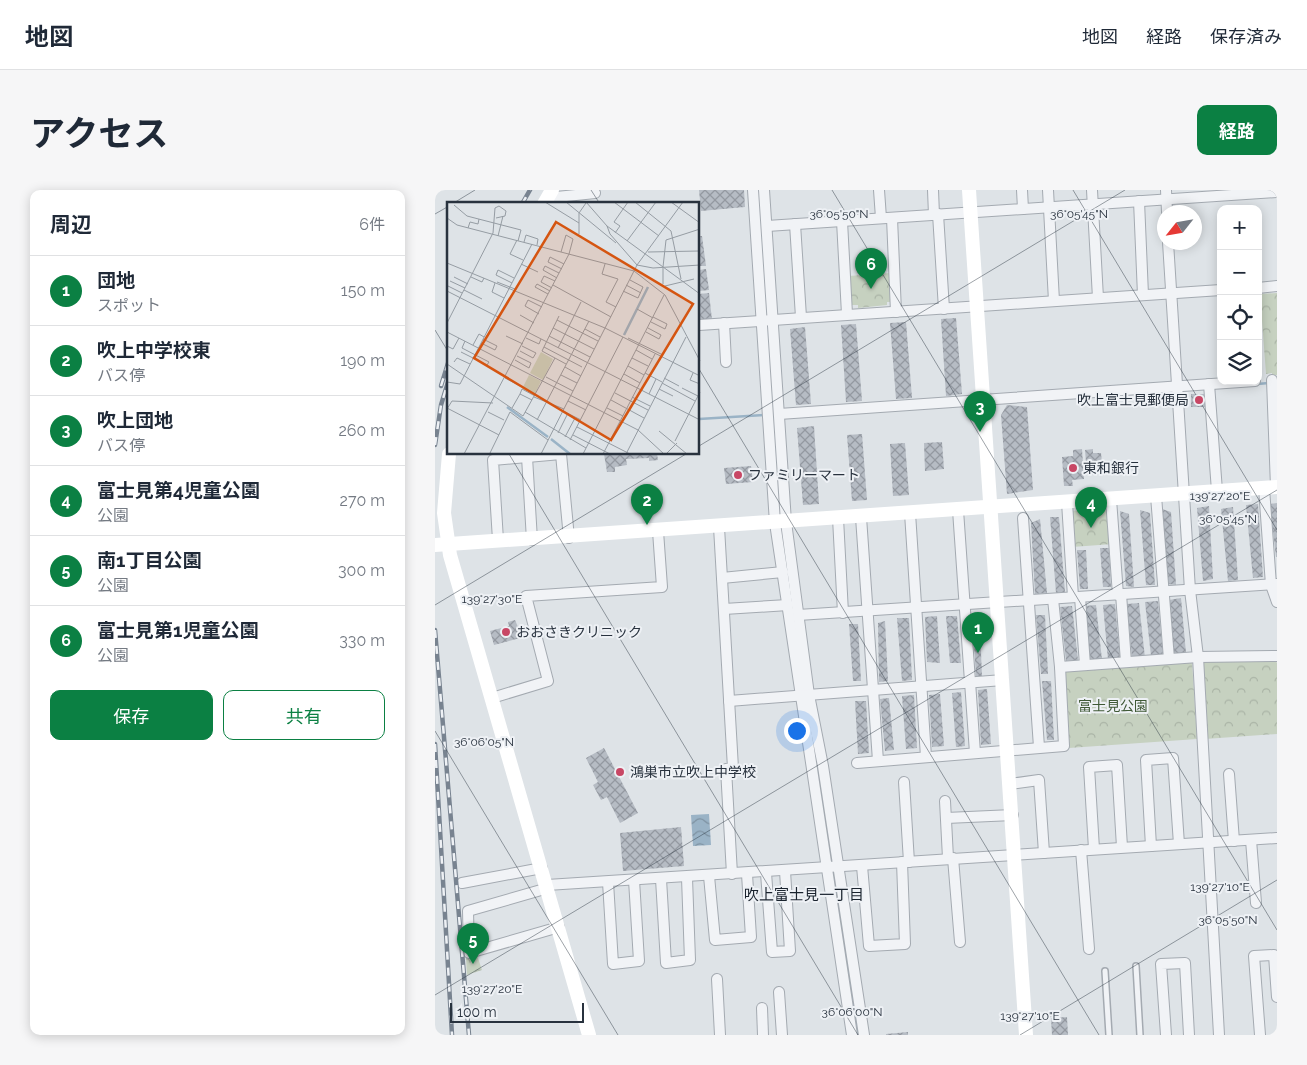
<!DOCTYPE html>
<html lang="ja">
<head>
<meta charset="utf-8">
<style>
	:root { --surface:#fff; --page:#f6f6f7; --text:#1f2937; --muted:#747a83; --line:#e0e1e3; --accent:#0b8043 }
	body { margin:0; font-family:Raleway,"Noto Sans JP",sans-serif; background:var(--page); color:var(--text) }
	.controls { position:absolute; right:15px; top:15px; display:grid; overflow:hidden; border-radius:10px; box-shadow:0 2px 12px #0003 }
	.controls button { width:45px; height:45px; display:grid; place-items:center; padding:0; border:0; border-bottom:1px solid var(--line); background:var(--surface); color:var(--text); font:25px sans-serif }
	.compass { position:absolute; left:722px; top:15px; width:45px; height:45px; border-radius:50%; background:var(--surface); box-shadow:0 2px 12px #0003; rotate:239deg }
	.scale { position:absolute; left:15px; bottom:12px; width:134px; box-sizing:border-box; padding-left:5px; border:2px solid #28323e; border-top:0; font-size:14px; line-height:18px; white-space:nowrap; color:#28323e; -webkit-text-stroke:4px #eef1f5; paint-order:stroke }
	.you { position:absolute; left:361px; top:540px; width:18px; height:18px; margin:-12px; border:4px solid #fff; border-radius:50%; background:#1a73e8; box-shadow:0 0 0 8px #1a73e833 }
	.badge { display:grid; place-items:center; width:32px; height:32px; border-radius:50%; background:var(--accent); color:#fff; font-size:16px; font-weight:700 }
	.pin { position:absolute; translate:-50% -41px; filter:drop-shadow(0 1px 2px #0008) }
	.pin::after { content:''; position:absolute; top:26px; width:18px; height:15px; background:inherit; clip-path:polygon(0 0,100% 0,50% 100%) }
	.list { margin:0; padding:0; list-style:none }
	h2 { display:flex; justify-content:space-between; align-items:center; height:65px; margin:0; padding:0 20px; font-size:21px }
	h2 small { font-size:16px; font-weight:400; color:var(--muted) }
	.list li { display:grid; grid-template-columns:32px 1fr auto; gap:15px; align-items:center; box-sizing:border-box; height:70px; padding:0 20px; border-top:1px solid var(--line) }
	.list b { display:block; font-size:19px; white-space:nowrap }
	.list p { margin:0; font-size:16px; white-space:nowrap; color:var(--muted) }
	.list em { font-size:16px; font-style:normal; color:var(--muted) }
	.actions { display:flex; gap:10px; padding:15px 20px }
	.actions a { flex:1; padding:11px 0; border:1px solid var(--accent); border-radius:10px; text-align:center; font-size:18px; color:var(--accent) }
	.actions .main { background:var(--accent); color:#fff }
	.icon { flex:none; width:28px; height:28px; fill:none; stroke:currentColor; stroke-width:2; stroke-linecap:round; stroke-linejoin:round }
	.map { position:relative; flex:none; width:842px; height:845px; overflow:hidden; border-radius:10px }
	header { display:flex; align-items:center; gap:30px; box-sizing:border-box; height:70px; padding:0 25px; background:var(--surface); border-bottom:1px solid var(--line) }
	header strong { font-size:24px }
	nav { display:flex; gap:28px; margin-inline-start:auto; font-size:18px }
	.intro { display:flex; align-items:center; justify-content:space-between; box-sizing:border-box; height:120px; padding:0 30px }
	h1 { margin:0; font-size:35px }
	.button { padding:12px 22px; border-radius:10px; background:var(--accent); color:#fff; font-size:18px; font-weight:700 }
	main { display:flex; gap:30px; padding:0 30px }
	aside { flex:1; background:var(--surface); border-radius:10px; box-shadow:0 2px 12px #0003 }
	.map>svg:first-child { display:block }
</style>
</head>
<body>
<header>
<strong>地図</strong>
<nav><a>地図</a><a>経路</a><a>保存済み</a></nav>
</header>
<div class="intro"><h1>アクセス</h1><a class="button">経路</a></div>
<main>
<aside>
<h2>周辺<small>6件</small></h2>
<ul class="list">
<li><span class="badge">1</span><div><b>団地</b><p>スポット</p></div><em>150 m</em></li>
<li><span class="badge">2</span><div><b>吹上中学校東</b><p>バス停</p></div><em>190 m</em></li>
<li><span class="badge">3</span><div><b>吹上団地</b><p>バス停</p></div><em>260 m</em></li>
<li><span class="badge">4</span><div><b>富士見第4児童公園</b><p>公園</p></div><em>270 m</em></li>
<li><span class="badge">5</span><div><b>南1丁目公園</b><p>公園</p></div><em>300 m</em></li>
<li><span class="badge">6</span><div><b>富士見第1児童公園</b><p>公園</p></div><em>330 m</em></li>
</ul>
<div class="actions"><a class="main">保存</a><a>共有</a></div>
</aside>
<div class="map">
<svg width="842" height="845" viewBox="0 0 842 845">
	<defs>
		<pattern id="park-crowns" width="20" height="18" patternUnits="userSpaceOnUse" patternTransform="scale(1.25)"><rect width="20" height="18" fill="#c6d1c0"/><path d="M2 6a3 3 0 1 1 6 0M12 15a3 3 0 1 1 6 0" fill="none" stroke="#aab4a6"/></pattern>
		<pattern id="water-waves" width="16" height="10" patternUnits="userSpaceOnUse" patternTransform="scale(1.25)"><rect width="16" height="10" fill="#9ab3c6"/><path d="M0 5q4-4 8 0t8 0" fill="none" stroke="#7e92a2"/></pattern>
		<pattern id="building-cross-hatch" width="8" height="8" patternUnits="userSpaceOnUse" patternTransform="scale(1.25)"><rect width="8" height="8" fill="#b6bcc4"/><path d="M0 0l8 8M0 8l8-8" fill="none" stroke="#9499a1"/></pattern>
	</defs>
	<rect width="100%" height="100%" fill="#dee3e7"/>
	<g fill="url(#park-crowns)">
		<polygon points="456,83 458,112 452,112 452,115 423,118 423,115 416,115 414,86"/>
		<polygon points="842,103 842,185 837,185 837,183 831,184 825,104"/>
		<polygon points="675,318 678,354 637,357 635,321"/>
		<polygon points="840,470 842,473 842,544 770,549 765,476 771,471"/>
		<polygon points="757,471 762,549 634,558 629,485 632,481"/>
		<polygon points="42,765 47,780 32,785 31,768"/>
	</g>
	<polygon fill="url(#water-waves)" points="274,624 276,655 258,656 256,625"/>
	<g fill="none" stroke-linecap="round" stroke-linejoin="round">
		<g stroke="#9ab3c6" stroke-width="2.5">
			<polyline points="822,194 834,193"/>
			<polyline points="338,221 344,306"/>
			<polyline points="264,229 330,225"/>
			<polyline points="383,583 397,673"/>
			<polyline points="399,683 424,845"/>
		</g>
	</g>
	<g fill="url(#building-cross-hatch)">
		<polygon points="264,0 309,0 310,17 266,21"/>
		<polygon points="264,46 267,46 271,76 264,76"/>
		<polygon points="271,79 274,100 264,101 264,80"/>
		<polygon points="274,103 277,130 264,130 264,104"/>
		<polygon points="521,128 527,204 511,206 506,129"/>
		<polygon points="471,132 477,208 461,209 455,133"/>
		<polygon points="421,134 427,211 411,212 406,135"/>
		<polygon points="370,137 376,214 361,215 355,139"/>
		<polygon points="756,204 773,204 772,217 756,217"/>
		<polygon points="572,215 592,217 598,300 572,304 566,225"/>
		<polygon points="379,236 384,314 368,315 362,238"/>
		<polygon points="427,244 432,310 417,311 412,245"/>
		<polygon points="507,252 509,279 490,281 489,253"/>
		<polygon points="470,253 474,305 458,306 455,254"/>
		<polygon points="647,259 649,289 637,290 638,296 629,296 627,267 638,266 638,260"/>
		<polygon points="658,259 658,263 666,263 668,284 652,285 650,260"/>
		<polygon points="169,264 222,264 223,270 214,271 214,268 191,269 192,275 180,277 180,282 172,282"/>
		<polygon points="316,276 318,292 291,294 289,278"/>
		<polygon points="842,313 842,367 841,367 835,314"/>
		<polygon points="823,314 828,387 818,388 811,315"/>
		<polygon points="774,316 778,389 768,391 762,318"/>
		<polygon points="798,317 803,390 793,391 786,319"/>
		<polygon points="727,319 736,322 741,395 733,394"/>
		<polygon points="705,320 715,323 720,395 711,395"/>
		<polygon points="685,321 694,324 699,397 691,396"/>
		<polygon points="615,327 624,327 630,402 621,403"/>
		<polygon points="605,329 612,403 600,404 596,333"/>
		<polygon points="665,358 674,358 676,397 668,397"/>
		<polygon points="642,360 651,360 653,399 645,399"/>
		<polygon points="746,408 751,463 739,464 734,410"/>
		<polygon points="723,411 728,465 716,466 710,412"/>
		<polygon points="704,413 710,468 697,469 692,414"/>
		<polygon points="680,414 685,468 673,470 668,415"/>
		<polygon points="661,415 667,470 654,471 649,416"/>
		<polygon points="637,416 643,470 631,471 625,417"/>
		<polygon points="601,425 610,425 613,484 606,484"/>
		<polygon points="502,426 505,473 492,472 490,427"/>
		<polygon points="511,426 522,426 526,473 515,473"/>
		<polygon points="462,428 474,428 477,490 467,491"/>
		<polygon points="80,430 86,444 84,445 85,448 59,455 55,441 74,436 73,432"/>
		<polygon points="450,431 453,491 444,492 443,433"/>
		<polygon points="414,434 423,434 426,491 418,491"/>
		<polygon points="545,437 547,487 541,487 538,440"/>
		<polygon points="607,491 616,491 619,550 612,550"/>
		<polygon points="552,499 556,554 546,555 543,500"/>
		<polygon points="526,502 530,556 521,557 517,503"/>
		<polygon points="505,504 509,556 497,557 494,505"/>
		<polygon points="479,505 482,558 471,559 467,506"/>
		<polygon points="454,508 459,560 450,561 445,509"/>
		<polygon points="420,511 431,511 434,563 423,564"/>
		<polygon points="169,558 203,623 185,633 172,607 166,610 158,595 163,592 151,568"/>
		<polygon points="246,637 249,676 188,681 185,643"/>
		<polygon points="632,827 633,845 617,845 616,828"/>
		<polygon points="473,842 473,845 451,845 451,844"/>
	</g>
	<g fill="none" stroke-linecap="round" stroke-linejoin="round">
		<g stroke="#a4aab1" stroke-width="8">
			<g id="lane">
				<polyline points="701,776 705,845"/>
				<polyline points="670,781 674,845"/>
			</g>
		</g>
		<g stroke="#a4aab1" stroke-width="12">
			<g id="street">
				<polyline points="318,0 340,333 417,845"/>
				<polyline points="329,0 351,332 374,505 388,576 429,845"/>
				<polyline points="444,0 446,28"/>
				<polyline points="498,0 499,25"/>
				<polyline points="587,0 588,19"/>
				<polyline points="613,0 619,111"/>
				<polyline points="657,0 663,108"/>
				<polyline points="731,0 732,22"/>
				<polyline points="112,8 160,3"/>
				<polyline points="704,11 708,105"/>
				<polyline points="503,24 509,119"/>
				<polyline points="457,28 461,122"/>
				<polyline points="407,31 412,124"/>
				<polyline points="360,34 366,127"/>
				<polyline points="332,36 842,2"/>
				<polyline points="733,52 755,400 763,467 784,845"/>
				<polyline points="823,98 842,96"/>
				<polyline points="289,133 291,172"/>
				<polyline points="264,135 786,100"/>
				<polyline points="837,190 841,297"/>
				<polyline points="774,194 782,301"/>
				<polyline points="344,224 820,191"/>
				<polyline points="126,264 134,348"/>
				<polyline points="92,267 97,350"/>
				<polyline points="829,298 836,395 842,412"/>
				<polyline points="721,306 734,469"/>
				<polyline points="676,309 683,405"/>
				<polyline points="632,312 638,407"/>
				<polyline points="523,320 540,563"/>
				<polyline points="475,323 491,567"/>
				<polyline points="426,327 443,571"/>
				<polyline points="403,328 408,423"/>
				<polyline points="588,328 604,557"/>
				<polyline points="284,337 298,578 291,579 297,684"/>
				<polyline points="63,350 58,270 126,264"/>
				<polyline points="287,388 348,382"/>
				<polyline points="686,404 691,472"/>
				<polyline points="645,407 650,475"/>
				<polyline points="289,419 353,415"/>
				<polyline points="363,425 842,394"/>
				<polyline points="625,477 763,467 842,466"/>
				<polyline points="57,508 113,491 91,406 227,397 223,341"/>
				<polyline points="294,511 568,490"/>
				<polyline points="422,573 629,556 625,477 618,409"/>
				<polyline points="794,584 799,651"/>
				<polyline points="469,592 474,672"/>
				<polyline points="575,594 604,590 609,663"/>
				<polyline points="510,611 513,668"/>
				<polyline points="511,628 578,625"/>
				<polyline points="816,650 821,713"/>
				<polyline points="716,656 711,570 738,568 744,654"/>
				<polyline points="659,659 654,577 682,575 687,657"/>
				<polyline points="646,660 654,759"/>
				<polyline points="518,668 525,752"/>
				<polyline points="427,676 434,756 470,754 467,672"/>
				<polyline points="331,683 337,762 355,761 350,681"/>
				<polyline points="274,686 280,750 316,747 312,684"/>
				<polyline points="226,689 231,773 255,770 252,688"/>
				<polyline points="173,692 178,774 204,771 199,690"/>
				<polyline points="27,693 107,678"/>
				<polyline points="112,695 842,648"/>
				<polyline points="113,698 33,721 34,763 124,737"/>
				<polyline points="282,789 285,845"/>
				<polyline points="344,802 347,845"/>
				<polyline points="327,818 328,845"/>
				<polyline points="731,845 726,774 750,773 754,845"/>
				<polyline points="825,845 819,766 839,765 842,807"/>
			</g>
		</g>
		<use href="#lane" stroke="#f1f3f6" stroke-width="5"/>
		<use href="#street" stroke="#f1f3f6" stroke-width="10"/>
		<g stroke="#fff" stroke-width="14">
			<polyline points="534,0 591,845"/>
			<polyline points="109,14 117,0"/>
			<polyline points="14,264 9,323 15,365 154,845"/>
			<polyline points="0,355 842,297"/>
		</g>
		<g stroke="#788390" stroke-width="4.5">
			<g id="rail">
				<polyline points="87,14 95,0"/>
				<polyline points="6,196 14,170"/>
				<polyline points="0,255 6,215 14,189"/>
				<polyline points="0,440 34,845"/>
				<polyline points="0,554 17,845"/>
			</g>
		</g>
		<use href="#rail" stroke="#eef1f5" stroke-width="2.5" stroke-dasharray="8" stroke-linecap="butt"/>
	</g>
	<path fill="none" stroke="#28323e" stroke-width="1" stroke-opacity="0.45" d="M156,0L165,14M397,0L842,740M638,0L842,340M17,14L40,0M0,24L14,16M0,140L14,163M264,179L664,845M264,256L690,0M74,264L423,845M0,415L251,264M0,541L183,845M0,805L842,300M585,845L842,690"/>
	<g fill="#c84765" stroke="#eef1f5" stroke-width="2">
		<circle cx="764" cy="210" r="5"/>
		<circle cx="638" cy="278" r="5"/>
		<circle cx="303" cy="285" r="5"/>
		<circle cx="71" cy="442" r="5"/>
		<circle cx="185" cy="582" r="5"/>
	</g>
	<g text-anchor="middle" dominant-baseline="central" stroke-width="4" stroke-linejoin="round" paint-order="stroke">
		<g font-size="14" fill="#28323e" stroke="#eef1f5" text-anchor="start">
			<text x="754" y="210" text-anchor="end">吹上富士見郵便局</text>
			<text x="648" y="278">東和銀行</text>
			<text x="313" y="285">ファミリーマート</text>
			<text x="81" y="442">おおさきクリニック</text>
			<text x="195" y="582">鴻巣市立吹上中学校</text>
		</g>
		<g font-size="14" fill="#3f5936" stroke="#eef1f5">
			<text x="678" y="516">富士見公園</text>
		</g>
		<g font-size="15" fill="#1a232e" stroke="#eef1f5">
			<text x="369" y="705">吹上富士見一丁目</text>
		</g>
	</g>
	<g transform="translate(12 12)">
		<rect width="252" height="252" fill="#dee3e7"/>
		<path d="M94,150L106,157L96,178L83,171ZM82,173L94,179L88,192L75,187Z" fill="#c6d1c0"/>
		<path fill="none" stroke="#9ab3c6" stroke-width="2.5" d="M177,133L201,85M60,205L101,235M104,237L123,252"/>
		<path fill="none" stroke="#959ca3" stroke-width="1" d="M98,0L132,21M119,0L169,41M139,0L160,24L253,92M167,0L212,34M188,0L224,29L234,77M224,0L253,21M236,0L190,63L206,66L253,63M7,3L20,14L74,28L71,39M0,16L10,23L187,69L94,252M160,24L163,32L190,63L187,69L218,93L253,159M21,26L23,20L31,22L32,17M168,31L173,24L167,20L181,0M132,32V11L139,1M51,34L56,14M70,38L63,52L76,58M180,39L209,0M77,40L79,33L91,37L90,43M114,50L119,33L126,37L122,52M201,50L252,49M0,61L158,126L253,174M74,62L91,70M158,62L155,72L171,77L159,100L169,105M216,65L219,38L253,27M115,67L101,60L103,55L117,62M7,75L21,82M24,75L35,80L37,76M110,76L96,68L98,64L112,71M3,79L18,86M50,80L68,87M48,81L45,90L57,96M65,81L49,73L51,68L67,76M216,82V66M106,83L164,115M179,83L194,91M1,84L15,91M218,84L247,77M105,86L94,80L97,74L108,79M17,88L35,97M0,89L253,218M176,89L191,96L196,85L183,78M101,92L88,85L90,82L103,89M190,107L206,116M92,112L78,104L81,98L95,105M73,113L87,121M112,114L95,149L119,162M110,118L151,139M204,120L218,127L220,122L206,115M0,121L46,31L48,6L52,4L59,9L58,14L49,16M106,126L147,147M138,127L153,135M0,130L191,228L217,252M199,130L212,137L214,133L201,126M59,134L76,142M102,134L143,155M79,136L92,142L94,137M181,136L216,153M34,141L48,148L50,144L36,137M26,143L32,132L37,135M0,144L6,147L12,136M97,145L135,165M111,146L134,100M189,148L205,157M73,149L86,156L89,151L75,144M14,150L40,163L42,160L15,146L18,139M185,156L201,164M68,158L82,166L84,161L70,154M7,160L10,156L23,162M0,162L76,214L108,156M181,164L197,173M118,165L134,174M198,171L215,180M246,171L243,178L253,182M177,172L193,181M114,173L130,181M99,175L126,189M58,176L73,184M217,176L232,184M0,180L13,182L85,42M215,181L248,199M235,186L251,194M212,187L226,194M168,191L201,208M73,192L75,187L88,194M202,192L209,177M87,195L117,207M185,195L203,204M164,198L197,216M121,199L139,208M0,206L52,233M65,206L73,192L85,198M160,206L176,214M0,207L5,199L46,201M116,209L134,218M41,210L57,218M78,210L139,246M90,218L142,119M130,225L183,252M212,229L240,252M111,231L121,211M126,233L163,252M118,235L128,216M123,238L176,135M228,239L253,190M17,252L122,52M46,252L43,251L63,210L101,238M136,252L217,93M156,252L208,152M179,252L239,135M219,252L230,241"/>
		<path fill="#d55511" fill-opacity="0.15" stroke="#d55511" stroke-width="2.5" d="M109,20L246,102L164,238L27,156Z"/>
		<rect width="252" height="252" fill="none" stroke="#28323e" stroke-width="2.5"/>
	</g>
	<g font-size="12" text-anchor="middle" fill="#28323e" stroke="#eef1f5" stroke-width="4" stroke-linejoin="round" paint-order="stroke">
		<text x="404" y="28">36°05'50"N</text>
		<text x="644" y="28">36°05'45"N</text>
		<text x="785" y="310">139°27'20"E</text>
		<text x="793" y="333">36°05'45"N</text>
		<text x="57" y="413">139°27'30"E</text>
		<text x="49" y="556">36°06'05"N</text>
		<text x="785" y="701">139°27'10"E</text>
		<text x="793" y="734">36°05'50"N</text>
		<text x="57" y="803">139°27'20"E</text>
		<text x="417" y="826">36°06'00"N</text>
		<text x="595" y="830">139°27'10"E</text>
	</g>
</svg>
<div class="controls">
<button>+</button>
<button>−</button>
<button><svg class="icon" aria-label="locate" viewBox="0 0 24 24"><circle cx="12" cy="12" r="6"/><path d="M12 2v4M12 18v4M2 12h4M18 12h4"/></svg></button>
<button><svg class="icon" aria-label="layers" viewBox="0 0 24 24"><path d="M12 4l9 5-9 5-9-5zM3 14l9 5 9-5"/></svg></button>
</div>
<svg class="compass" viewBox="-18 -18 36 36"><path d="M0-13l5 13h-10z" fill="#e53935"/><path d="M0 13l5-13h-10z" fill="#747a83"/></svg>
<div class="scale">100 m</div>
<div class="you"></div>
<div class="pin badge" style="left:543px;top:463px">1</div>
<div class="pin badge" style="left:212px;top:335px">2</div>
<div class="pin badge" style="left:545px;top:242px">3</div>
<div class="pin badge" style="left:656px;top:338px">4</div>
<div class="pin badge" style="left:38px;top:774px">5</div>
<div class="pin badge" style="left:436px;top:99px">6</div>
</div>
</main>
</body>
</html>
